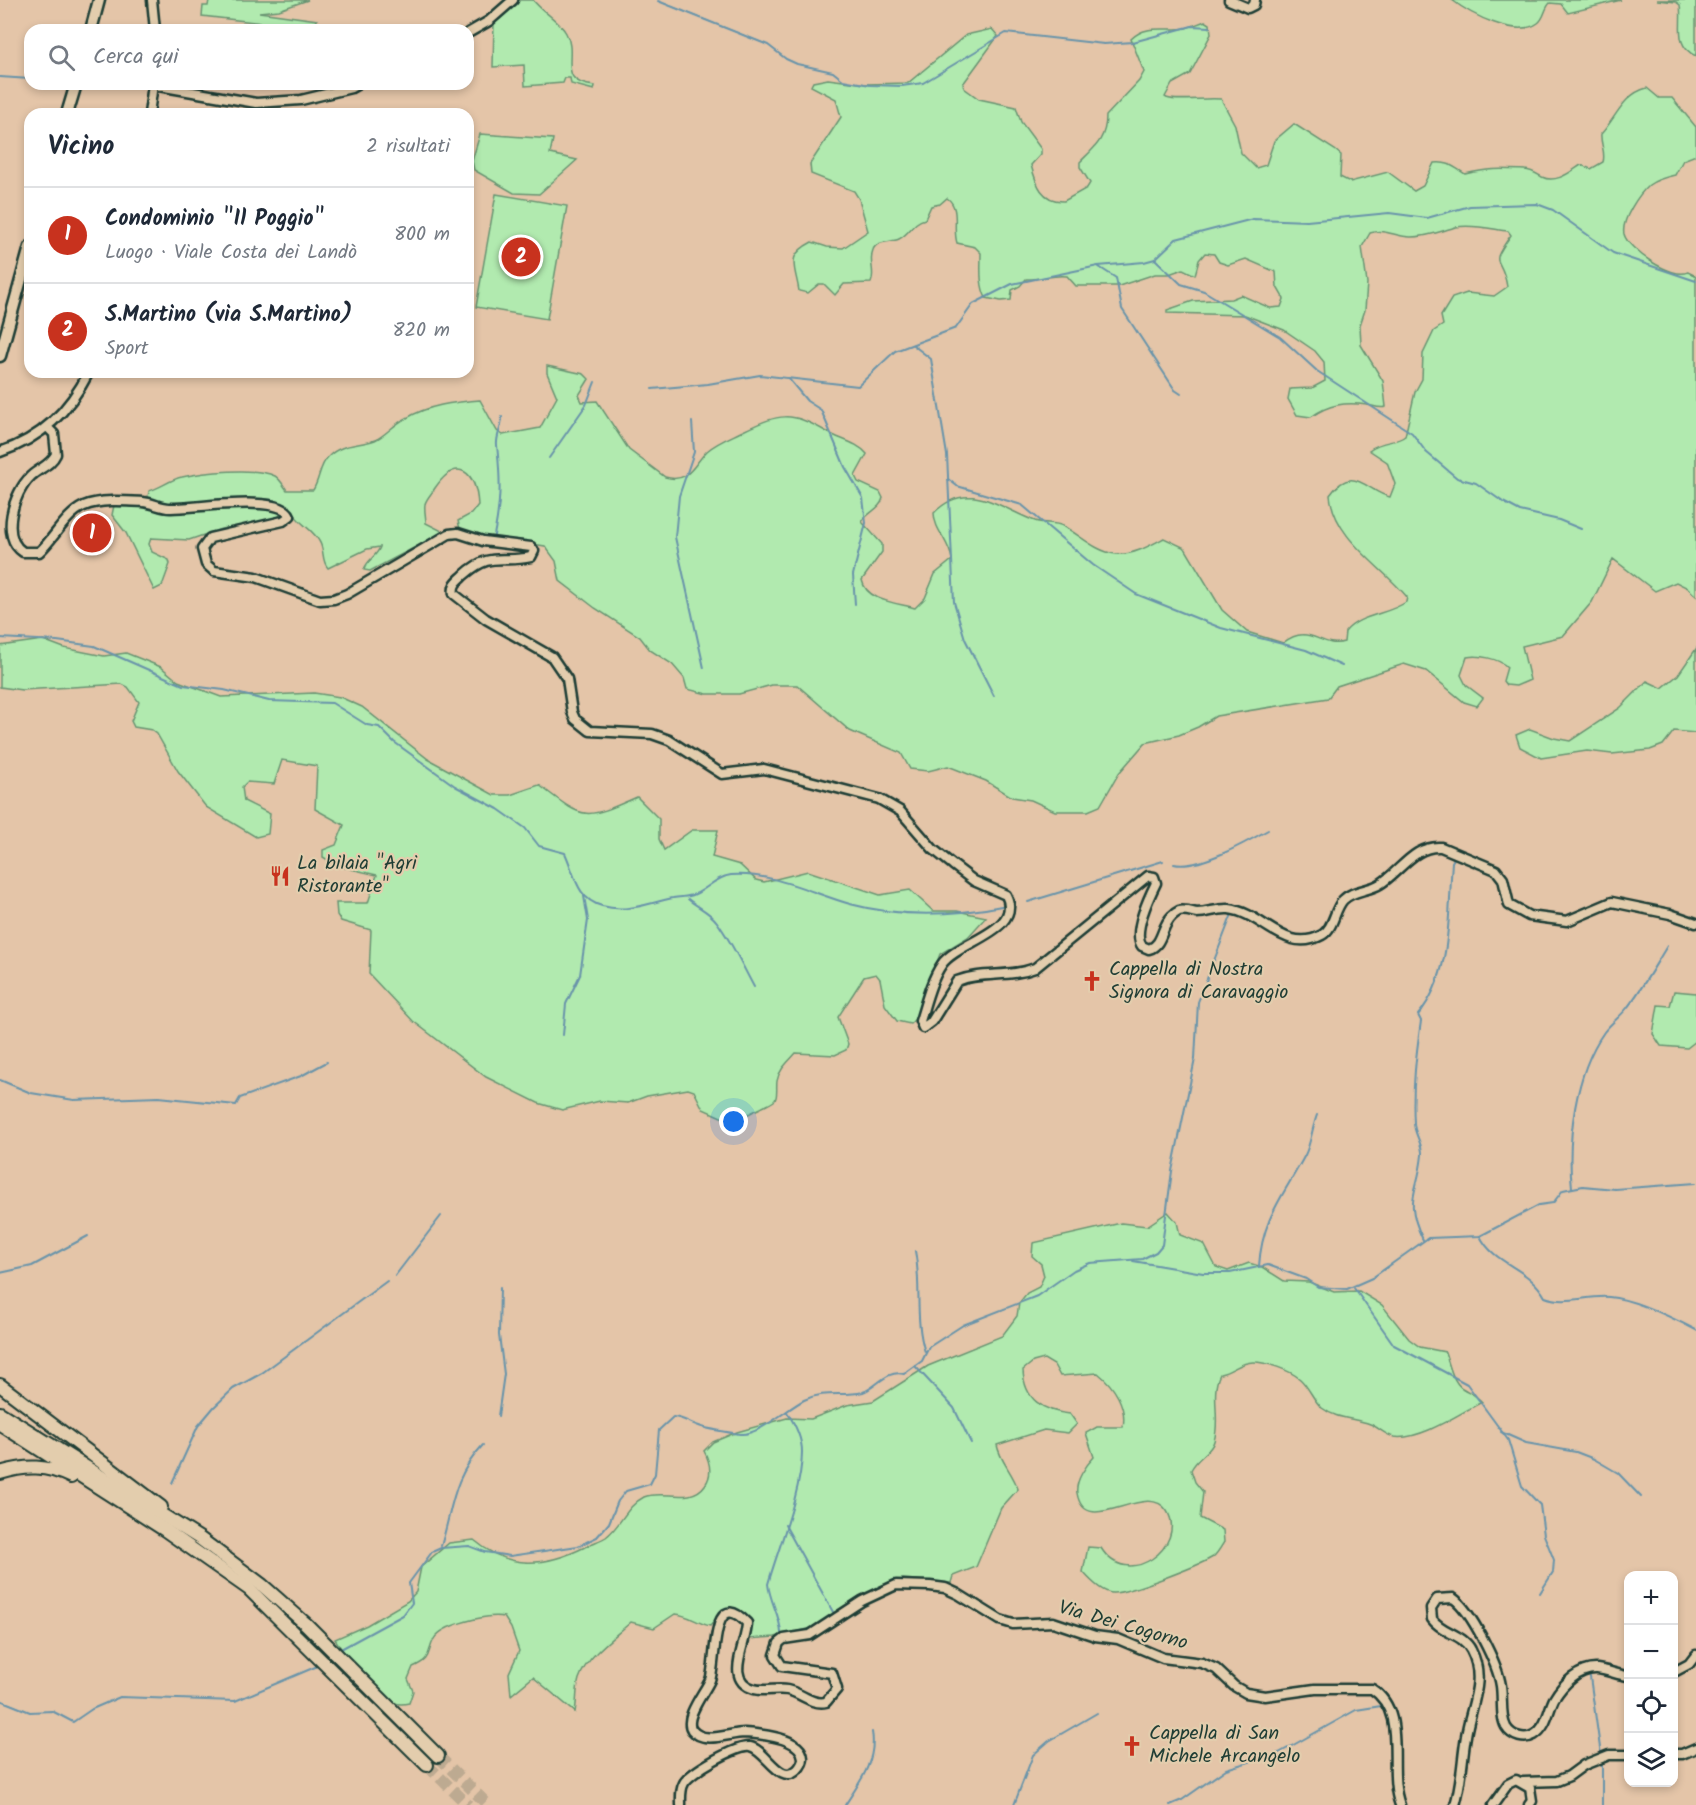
<!DOCTYPE html>
<html lang="it">
<head>
<meta charset="utf-8">
<style>
	:root { --surface:#fff; --page:#f2f2f3; --text:#1f2937; --muted:#747a83; --line:#e0e1e3; --accent:#c8321e }
	body { margin:0; font-family:Kalam,sans-serif; background:var(--page); color:var(--text) }
	.controls { position:absolute; right:18px; bottom:18px; display:grid; overflow:hidden; border-radius:12px; box-shadow:0 3px 9px #0003 }
	.controls button { width:54px; height:54px; display:grid; place-items:center; padding:0; border:0; border-bottom:2px solid var(--line); background:var(--surface); color:var(--text); font:30px sans-serif }
	.you { position:absolute; left:734px; top:1122px; width:21px; height:21px; margin:-15px; border:4px solid #fff; border-radius:50%; background:#1a73e8; box-shadow:0 0 0 9px #1a73e833 }
	.badge { display:grid; place-items:center; width:39px; height:39px; border-radius:50%; background:var(--accent); color:#fff; font-size:20px; font-weight:700 }
	.pin { position:absolute; translate:-50% -50%; border:3px solid #fff; box-shadow:0 2px 6px #0006 }
	.list { margin:0; padding:0; list-style:none }
	h2 { display:flex; justify-content:space-between; align-items:center; height:78px; margin:0; padding:0 24px; font-size:26px }
	h2 small { font-size:20px; font-weight:400; color:var(--muted) }
	.list li { display:grid; grid-template-columns:39px 1fr auto; gap:18px; align-items:center; box-sizing:border-box; height:96px; padding:0 24px; border-top:2px solid var(--line) }
	.list b { display:block; font-size:22px; white-space:nowrap }
	.list p { margin:0; font-size:20px; white-space:nowrap; color:var(--muted) }
	.list em { font-size:20px; font-style:normal; color:var(--muted) }
	.icon { flex:none; width:33px; height:33px; fill:none; stroke:currentColor; stroke-width:2; stroke-linecap:round; stroke-linejoin:round }
	.map { position:relative; flex:none; width:1696px; height:1805px; overflow:hidden }
	.search { position:absolute; background:var(--surface); box-shadow:0 3px 9px #0003; left:24px; top:24px; width:450px; height:66px; display:flex; align-items:center; gap:15px; box-sizing:border-box; padding:0 21px; border-radius:18px; color:var(--muted); font-size:22px }
	.panel { position:absolute; background:var(--surface); box-shadow:0 3px 9px #0003; left:24px; top:108px; width:450px; height:270px; border-radius:18px }
	.map>svg:first-child { display:block }
</style>
</head>
<body>
<div class="map">
<svg width="1696" height="1805" viewBox="0 0 1696 1805">
	<rect width="100%" height="100%" fill="#e4c5a8"/>
	<filter id="ink" filterUnits="userSpaceOnUse"><feTurbulence type="fractalNoise" baseFrequency=".0167" numOctaves="2"/><feDisplacementMap in="SourceGraphic" scale="12" xChannelSelector="R" yChannelSelector="G"/><feConvolveMatrix kernelMatrix="1 2 1 2 8 2 1 2 1" color-interpolation-filters="sRGB"/></filter>
	<g filter="url(#ink)">
		<g fill="#b1eaaf" stroke="#689472" stroke-width="1.5">
			<polygon points="209,0 308,0 279,10 259,12 317,20 316,29 202,16 203,6 208,6"/>
			<path d="M520,0H533C542,12 559,20 566,33C579,56 554,82 595,86L594,90L571,84L570,78H565L563,83L525,86L524,65L493,67L494,23Z"/>
			<path d="M1452,0H1621L1568,13L1561,4L1550,3C1544,9 1545,18 1538,23C1517,39 1470,14 1452,0Z"/>
			<path d="M1657,0H1696V56C1673,46 1683,24 1680,5L1676,2Z"/>
			<path d="M1205,21L1210,24L1211,34L1190,74L1172,84L1165,97C1171,103 1207,97 1221,99L1235,125L1241,153L1256,168L1266,165L1274,141L1294,124L1335,150L1341,155L1340,177L1350,182L1388,172L1414,191L1423,186L1434,163C1448,161 1454,167 1465,174C1490,168 1501,169 1525,170C1531,170 1537,174 1542,177C1556,184 1570,172 1581,165L1591,169L1603,162C1606,152 1600,144 1601,134C1616,118 1623,94 1647,88L1659,98H1672L1696,127V155L1683,160L1675,175C1666,177 1657,179 1649,185C1639,194 1621,220 1624,234C1628,250 1673,280 1688,272L1696,276V596L1688,588L1676,582L1655,591L1613,559L1592,602L1563,636L1522,646L1530,680L1516,686L1506,685L1503,681L1507,667C1498,658 1479,655 1467,657L1461,675L1466,685L1483,698L1477,706L1464,702L1426,671L1404,664L1337,686L1328,698L1216,716L1198,727L1179,735L1145,743L1119,773L1100,806L1088,811H1055L1031,800L1012,797L986,781L948,766L928,771L910,769L901,753L850,731L797,685H772L739,694H707L687,689L684,678L672,664L650,650L640,637L595,608L560,581L556,561L545,546L492,538L460,529L458,521L471,514L478,505C476,472 458,455 435,488C432,493 426,499 425,504C424,510 426,518 426,523L444,532L370,571L364,570C366,561 377,556 380,547L367,549L328,568C321,561 325,550 319,541C312,528 297,523 291,509C286,506 280,502 274,500C241,493 174,518 148,497L149,491C160,488 171,479 182,477C203,472 256,467 275,476C280,479 283,485 287,490H313C320,479 319,466 328,457C341,443 359,446 375,440C385,436 394,424 405,419C428,405 454,402 480,400L497,431L503,435L540,428L557,397L547,373V366L584,374L589,379L579,395L582,402L597,401L629,450L665,477C689,484 693,465 707,451C717,442 731,437 743,431C780,413 791,411 827,432C840,440 857,442 867,454L855,476L858,482L880,492L883,498C880,510 867,512 862,522L882,544V552L862,580C866,601 897,603 915,608L925,598L935,574L952,560C950,542 934,530 934,513C967,478 1000,508 1035,521C1044,524 1055,522 1063,526C1080,535 1096,552 1116,554C1132,556 1151,545 1164,538L1185,548L1222,610L1247,632L1283,643C1310,622 1320,649 1344,642L1345,632C1359,614 1388,615 1406,602L1407,597C1382,566 1334,539 1330,495C1353,462 1367,492 1390,497L1395,484L1387,462L1369,450C1384,439 1395,444 1405,436L1415,392L1422,379L1423,354L1434,331L1443,325L1441,316L1452,298L1467,293L1494,296L1507,287C1502,253 1487,269 1511,235L1508,231C1492,229 1473,224 1456,227C1441,231 1428,237 1411,237C1395,237 1385,228 1370,233L1362,247L1367,283L1365,310L1360,325L1361,345L1383,381L1386,407C1379,409 1374,406 1367,405C1345,402 1329,404 1311,417L1297,415L1288,399L1290,389L1312,388L1325,381L1324,362L1315,351L1284,330L1245,315L1167,313V310L1193,301L1231,299L1241,295L1270,308L1281,307L1284,299L1277,287L1276,272L1246,259L1228,265L1219,262L1214,254L1205,253L1199,260L1195,275L1183,269L1169,274H1155L1119,286H1076L1067,276C1054,274 1040,280 1026,279L1020,286L1012,290L1011,300L1001,301L986,298C979,284 981,268 981,253L975,247L957,243C952,228 961,208 947,198L940,204L931,206L925,219C912,222 910,234 899,239C891,243 876,240 873,250C868,261 876,273 871,283L844,284L835,295L824,284H819L808,293L799,291C795,265 785,256 812,242L827,247L843,248L868,231L859,199L854,191L811,174L810,164L841,117L836,99L811,86L813,82L828,79L866,84L908,83L966,35L992,29L998,36L963,84L964,88L979,99L1016,107L1021,122L1041,149V154L1031,165C1036,184 1042,202 1064,201L1087,188L1090,183L1080,167V162C1095,147 1106,139 1106,116L1139,81L1144,72L1131,39C1147,23 1167,32 1186,28C1193,26 1199,23 1205,21Z"/>
			<polygon points="480,134 553,139 550,154 577,160 539,194 514,193 474,170 472,161"/>
			<polygon points="496,194 567,206 547,319 476,307"/>
			<polygon points="114,505 131,505 173,513 208,507 252,507 279,512 280,515 275,520 221,529 189,540 151,538 149,544 152,552 169,560 170,564 162,586 154,590 126,533 112,515"/>
			<path d="M43,640L64,648L104,656L126,653L161,667L178,681L221,697L314,693L340,697L362,707L428,759L494,795H510L539,785C585,820 583,821 637,797L659,819V839L664,850L692,830H718L712,857L740,865L756,880L764,882L808,871L880,895L910,890L933,911H957L986,917L968,937L940,954L915,1019L910,1024L897,1021L885,1005L880,979L876,974L864,977L838,1017L848,1044L846,1050L835,1055L796,1053C789,1061 779,1069 777,1081C776,1087 778,1095 775,1100C773,1104 748,1112 741,1119L721,1117L703,1109L694,1091L688,1089L647,1096L628,1103L600,1101L562,1110L538,1103L486,1077L413,1021L369,974L371,930L341,921L337,915L336,903H368L377,875L338,866L323,857V850L336,845L344,825L315,809L317,766L282,760L274,784L247,782L242,787L244,801L270,814L268,834L256,837L206,807L178,771L157,734L152,730L134,727L131,721L139,702L128,687L122,684L22,690L0,687V646Z"/>
			<polygon points="1696,649 1696,733 1674,731 1663,745 1650,750 1612,754 1587,751 1541,758 1520,747 1516,735 1530,729 1554,738 1570,741 1620,708 1647,681 1662,688 1678,675"/>
			<polygon points="1674,991 1696,993 1696,1041 1687,1048 1661,1046 1653,1034 1658,1005 1670,1006"/>
			<path d="M1168,1212L1177,1222L1180,1235L1204,1244L1216,1267L1228,1271L1249,1263L1262,1267L1284,1281L1309,1282L1334,1292L1359,1291L1382,1305L1409,1339L1420,1347L1445,1352C1449,1363 1452,1381 1462,1388C1470,1393 1475,1394 1482,1402C1460,1413 1420,1441 1394,1437C1385,1435 1378,1427 1370,1424C1354,1418 1336,1419 1322,1408C1313,1400 1309,1387 1300,1379C1290,1370 1266,1362 1253,1362C1240,1362 1232,1372 1220,1374C1210,1394 1221,1419 1214,1441C1211,1453 1198,1456 1191,1470L1195,1482L1203,1492L1200,1518L1223,1530L1224,1542C1221,1547 1217,1554 1213,1557C1198,1566 1127,1594 1112,1593C1101,1592 1090,1580 1083,1572L1088,1547L1101,1548C1128,1592 1188,1545 1167,1511C1147,1479 1085,1541 1077,1493C1075,1481 1086,1465 1094,1457L1086,1433L1097,1427H1123C1127,1406 1114,1386 1098,1373L1060,1376L1054,1365L1044,1359L1033,1362L1023,1370C1024,1400 1043,1411 1070,1414L1077,1424L1068,1433L1044,1430L997,1445C1000,1461 1013,1473 1018,1489L1001,1508L976,1567L953,1576L951,1583L903,1579L880,1588L812,1628L775,1637L749,1639L752,1621C738,1603 722,1611 710,1626C697,1623 689,1615 675,1614L654,1628L631,1622C613,1638 587,1656 579,1679C576,1689 577,1702 575,1712L533,1677L511,1695L509,1673L519,1651L511,1628L504,1617C489,1614 442,1624 434,1639C426,1654 433,1658 413,1667L408,1679L413,1691L409,1703C405,1704 400,1705 395,1703C376,1695 346,1657 335,1639L367,1625L408,1601L416,1592L421,1567L449,1543L474,1540C509,1570 545,1567 585,1547C591,1543 600,1541 606,1537C621,1526 626,1506 644,1497C663,1489 691,1505 705,1485C713,1474 710,1462 704,1451L713,1442L737,1432L787,1418L811,1419L847,1405L873,1401L928,1366L1002,1336L1017,1316L1019,1303L1027,1293L1039,1287L1044,1276L1041,1264L1032,1256L1033,1243L1121,1223L1147,1226Z"/>
		</g>
		<g fill="none" stroke-linecap="round" stroke-linejoin="round">
			<g stroke="#6994aa" stroke-width="2">
				<polyline points="658,1 768,45 786,59 797,64 833,72 843,80 870,85 902,86 923,83 1006,33 1104,44 1133,42 1192,26 1210,27"/>
				<polyline points="0,77 30,79"/>
				<polyline points="1155,259 1181,284 1204,291 1280,337 1317,371 1412,433 1426,452 1457,478 1476,483 1503,502 1520,511 1559,520 1581,529"/>
				<polyline points="1099,267 1116,278 1122,309 1175,390 1181,394"/>
				<polyline points="913,345 931,359 947,455 954,602 965,639 994,696"/>
				<polyline points="788,378 807,401 821,410 845,467 863,498 866,523 853,575 855,604"/>
				<polyline points="652,389 708,384 760,375 858,386 895,351 956,328 973,304 1012,284 1098,266 1144,262 1155,259 1176,239 1253,219 1307,221 1389,213 1427,218 1470,206 1537,204 1553,210 1613,253 1696,281"/>
				<polyline points="692,422 694,452 679,496 675,537 704,668"/>
				<polyline points="549,458 586,405 595,382"/>
				<polyline points="948,479 957,486 1022,505 1093,565 1136,594 1221,628 1306,650 1342,666"/>
				<path d="M493,540C501,503 501,483 497,445C496,436 502,427 502,417"/>
				<path d="M0,638L57,641L94,646L183,685L224,690L269,701L332,703L367,725L379,727L394,742L455,786L498,809L525,828L539,846L565,853C575,874 576,899 602,906C628,913 648,903 673,898C681,896 687,898 695,894C707,889 716,877 731,875C773,872 811,893 850,904C902,918 954,916 1007,905"/>
				<path d="M1174,864C1198,870 1247,842 1268,830"/>
				<path d="M688,899C697,907 710,912 717,922C733,944 742,965 754,987"/>
				<polyline points="1028,902 1163,861"/>
				<polyline points="563,1035 566,1004 580,975 588,920 584,896"/>
				<polyline points="0,1080 31,1093 74,1100 159,1097 236,1105 240,1098 301,1076 327,1062"/>
				<path d="M1572,1188C1567,1139 1575,1073 1604,1032C1611,1023 1620,1017 1627,1008C1642,989 1654,967 1667,946"/>
				<path d="M1480,1236C1495,1266 1529,1267 1545,1297C1566,1305 1588,1295 1609,1297C1635,1299 1673,1318 1696,1330"/>
				<path d="M1423,1240C1403,1197 1418,1195 1422,1155C1423,1144 1414,1134 1414,1123C1412,1088 1416,1055 1421,1021L1418,1015C1453,973 1448,913 1452,862L1456,855"/>
				<path d="M915,1251C922,1285 914,1319 925,1352"/>
				<polyline points="1133,1261 1203,1273 1230,1273 1268,1265 1306,1279 1318,1287 1347,1289 1372,1278 1428,1238 1480,1236 1539,1205 1553,1203 1563,1190 1583,1186 1615,1189 1696,1183"/>
				<path d="M1259,1266C1262,1218 1284,1195 1305,1155C1311,1143 1312,1128 1317,1115"/>
				<polyline points="0,1273 32,1266 88,1236"/>
				<polyline points="395,1276 441,1216"/>
				<polyline points="1354,1288 1394,1345 1467,1384 1508,1440 1522,1486 1540,1505 1544,1535 1554,1560 1553,1572 1540,1593"/>
				<polyline points="915,1366 954,1408 971,1443"/>
				<polyline points="498,1416 504,1374 499,1335 500,1288"/>
				<polyline points="1501,1432 1526,1443 1576,1452 1594,1459 1618,1473 1641,1497"/>
				<polyline points="172,1483 198,1426 214,1407 233,1389 262,1373 387,1281"/>
				<polyline points="785,1525 833,1612"/>
				<path d="M441,1546C453,1507 452,1478 483,1445"/>
				<path d="M781,1633C780,1615 770,1602 768,1584C779,1546 802,1490 802,1452C802,1437 795,1424 787,1412"/>
				<path d="M339,1650L403,1615L412,1603L409,1583L432,1552L441,1548L469,1546L485,1552L510,1556L578,1546L597,1537L609,1523L618,1501L626,1491L650,1484L655,1474L659,1430L673,1417C684,1418 689,1423 699,1426C706,1429 732,1433 740,1434C758,1436 788,1408 804,1400C825,1390 843,1397 863,1392C877,1387 887,1369 904,1374L922,1361L929,1347L963,1325L1037,1296L1074,1270L1090,1263L1142,1259L1156,1252L1162,1245L1172,1171L1195,1059L1198,1002L1232,914"/>
				<polyline points="1590,1677 1601,1755"/>
				<polyline points="0,1700 30,1712 52,1711 73,1722 92,1709 120,1697 235,1701 320,1665"/>
				<path d="M845,1805C860,1782 877,1760 872,1732"/>
				<polyline points="1014,1805 1033,1755 1049,1741 1097,1713"/>
				<polyline points="1170,1805 1182,1800 1226,1769 1279,1753 1356,1710 1381,1706"/>
				<polyline points="1602,1805 1602,1760"/>
			</g>
			<g stroke="#bdaa91" stroke-width="12" stroke-dasharray="12 6" stroke-linecap="butt">
				<polyline points="438,1756 488,1805"/>
				<polyline points="427,1765 468,1805"/>
			</g>
			<g stroke="#1f3d34" stroke-width="13">
				<g id="minor">
					<polyline points="152,0 155,30"/>
					<polyline points="1229,0 1248,8 1254,5 1255,0"/>
					<polyline points="468,33 489,21 513,0"/>
					<polyline points="153,85 256,103 301,100 351,88 358,84"/>
					<polyline points="149,114 153,84"/>
					<path d="M48,428L54,434L56,454C51,465 40,468 31,476C13,493 0,537 23,552H39C54,539 65,515 84,506C100,499 126,501 143,502C153,503 161,508 170,508C191,509 282,493 290,516L283,521L210,538L202,549L206,564L214,571L256,577L320,600L334,599L347,594L449,534L458,533L483,541L531,547L534,551L531,557C500,564 492,550 464,575C458,581 452,584 454,594L486,619L552,657L567,679L572,712L575,719L590,731L652,734L669,740L722,774L764,769L879,799L900,811L933,849L953,865L974,881L1006,895C1024,931 958,941 942,964C931,980 926,1002 920,1021L923,1028L932,1021L957,981C982,971 1010,978 1035,968L1148,876L1154,877L1156,883C1149,897 1132,933 1142,946L1149,949C1163,945 1161,926 1172,916C1173,915 1177,912 1179,911C1185,909 1191,912 1197,913C1208,913 1218,908 1229,909C1263,913 1285,955 1322,935C1334,928 1334,910 1343,900C1352,890 1369,891 1380,884C1401,871 1414,845 1441,847L1496,870L1503,879L1509,905L1529,916L1567,921L1612,902L1670,914L1696,923"/>
					<path d="M0,452C42,438 69,411 89,372"/>
					<polyline points="1674,1672 1689,1664 1696,1655"/>
					<polyline points="1674,1754 1682,1754 1696,1748"/>
					<polyline points="1523,1782 1557,1781 1569,1776 1584,1765 1609,1755 1628,1755"/>
					<path d="M681,1805C681,1797 680,1790 684,1783C690,1772 737,1745 750,1747C766,1750 780,1786 797,1770C800,1767 803,1762 803,1758C802,1737 759,1734 744,1733C729,1733 704,1745 692,1730C683,1718 705,1692 710,1680C717,1664 710,1584 747,1623C747,1644 723,1680 754,1689C764,1692 777,1688 787,1690C802,1693 811,1705 826,1702L837,1689L832,1673L782,1666L775,1655L779,1643L784,1639L810,1635L862,1601L896,1585L930,1586L945,1588L958,1594L1000,1620L1013,1624L1053,1622L1095,1636L1118,1639L1163,1658L1202,1663L1216,1669L1234,1686L1246,1693L1265,1696L1315,1689H1372C1409,1713 1386,1769 1400,1805"/>
					<path d="M1455,1805C1462,1782 1462,1759 1466,1736C1470,1707 1487,1680 1471,1650C1463,1634 1442,1633 1432,1619L1431,1608L1437,1599L1453,1598C1471,1610 1498,1665 1501,1686C1503,1699 1500,1716 1506,1727C1512,1737 1525,1740 1534,1735C1547,1727 1548,1711 1554,1699C1563,1684 1579,1668 1597,1669C1607,1670 1618,1675 1628,1676"/>
					<polyline points="1493,1805 1508,1784 1516,1780 1530,1788 1532,1801 1529,1805"/>
				</g>
			</g>
			<g stroke="#1f3d34" stroke-width="15">
				<g id="major">
					<polyline points="91,30 99,0"/>
					<polyline points="67,114 76,84"/>
					<polyline points="0,356 30,247"/>
				</g>
			</g>
			<g stroke="#1f3d34" stroke-width="16">
				<g id="highway">
					<polyline points="0,1385 161,1507"/>
					<polyline points="0,1413 199,1538 262,1585 306,1624 438,1756"/>
					<polyline points="0,1424 165,1530 249,1589 427,1765"/>
					<path d="M0,1473C26,1465 47,1465 71,1477"/>
				</g>
			</g>
			<use href="#minor" stroke="#e3cdad" stroke-width="8"/>
			<use href="#major" stroke="#e3cdad" stroke-width="10"/>
			<use href="#highway" stroke="#e3cdad" stroke-width="12"/>
		</g>
	</g>
	<defs>
		<g id="restaurant-bare" transform="scale(1.62)"><path d="M-5-6h1v4h1v-4h1v4h1v-4h1v5L-1.5 .5V6h-2V.5L-5-1ZM5-6V6H3V1.5H1.5Q1.5-4 5-6Z" fill="#c8321e" stroke="#e3cdad" stroke-width="2.5" paint-order="stroke"/></g>
		<g id="church-bare" transform="scale(1.62)"><path d="M-1.2-6h2.4v3.5h3.3v2.4h-3.3V6h-2.4V-.1h-3.3v-2.4h3.3Z" fill="#c8321e" stroke="#e3cdad" stroke-width="2.5" paint-order="stroke"/></g>
	</defs>
	<g fill-rule="evenodd">
		<use href="#restaurant-bare" x="280" y="876"/>
		<use href="#church-bare" x="1092" y="981"/>
		<use href="#church-bare" x="1132" y="1746"/>
	</g>
	<g text-anchor="middle" dominant-baseline="central" stroke-width="4.5" stroke-linejoin="round" paint-order="stroke">
		<g font-size="20" fill="#1f3d34" stroke="#e3cdad" text-anchor="start">
			<text x="297" y="864">La bilaia "Agri<tspan x="297" dy="23">Ristorante"</tspan></text>
			<text x="1109" y="970">Cappella di Nostra<tspan x="1109" dy="23">Signora di Caravaggio</tspan></text>
			<text x="1149" y="1734">Cappella di San<tspan x="1149" dy="23">Michele Arcangelo</tspan></text>
		</g>
		<g font-size="20" fill="#1f3d34" stroke="#e3cdad">
			<text transform="translate(1123 1626) rotate(16)">Via Dei Cogorno</text>
		</g>
	</g>
</svg>
<div class="controls">
<button>+</button>
<button>−</button>
<button><svg class="icon" aria-label="locate" viewBox="0 0 24 24"><circle cx="12" cy="12" r="6"/><path d="M12 2v4M12 18v4M2 12h4M18 12h4"/></svg></button>
<button><svg class="icon" aria-label="layers" viewBox="0 0 24 24"><path d="M12 4l9 5-9 5-9-5zM3 14l9 5 9-5"/></svg></button>
</div>
<div class="you"></div>
<div class="pin badge" style="left:92px;top:533px">1</div>
<div class="pin badge" style="left:521px;top:257px">2</div>
<div class="search"><svg class="icon" aria-label="search" viewBox="0 0 24 24"><circle cx="10" cy="10" r="6"/><path d="M15 15l6 6"/></svg>Cerca qui</div>
<section class="panel">
<h2>Vicino<small>2 risultati</small></h2>
<ul class="list">
<li><span class="badge">1</span><div><b>Condominio &quot;Il Poggio&quot;</b><p>Luogo · Viale Costa dei Landò</p></div><em>800 m</em></li>
<li><span class="badge">2</span><div><b>S.Martino (via S.Martino)</b><p>Sport</p></div><em>820 m</em></li>
</ul>
</section>
</div>
</body>
</html>
